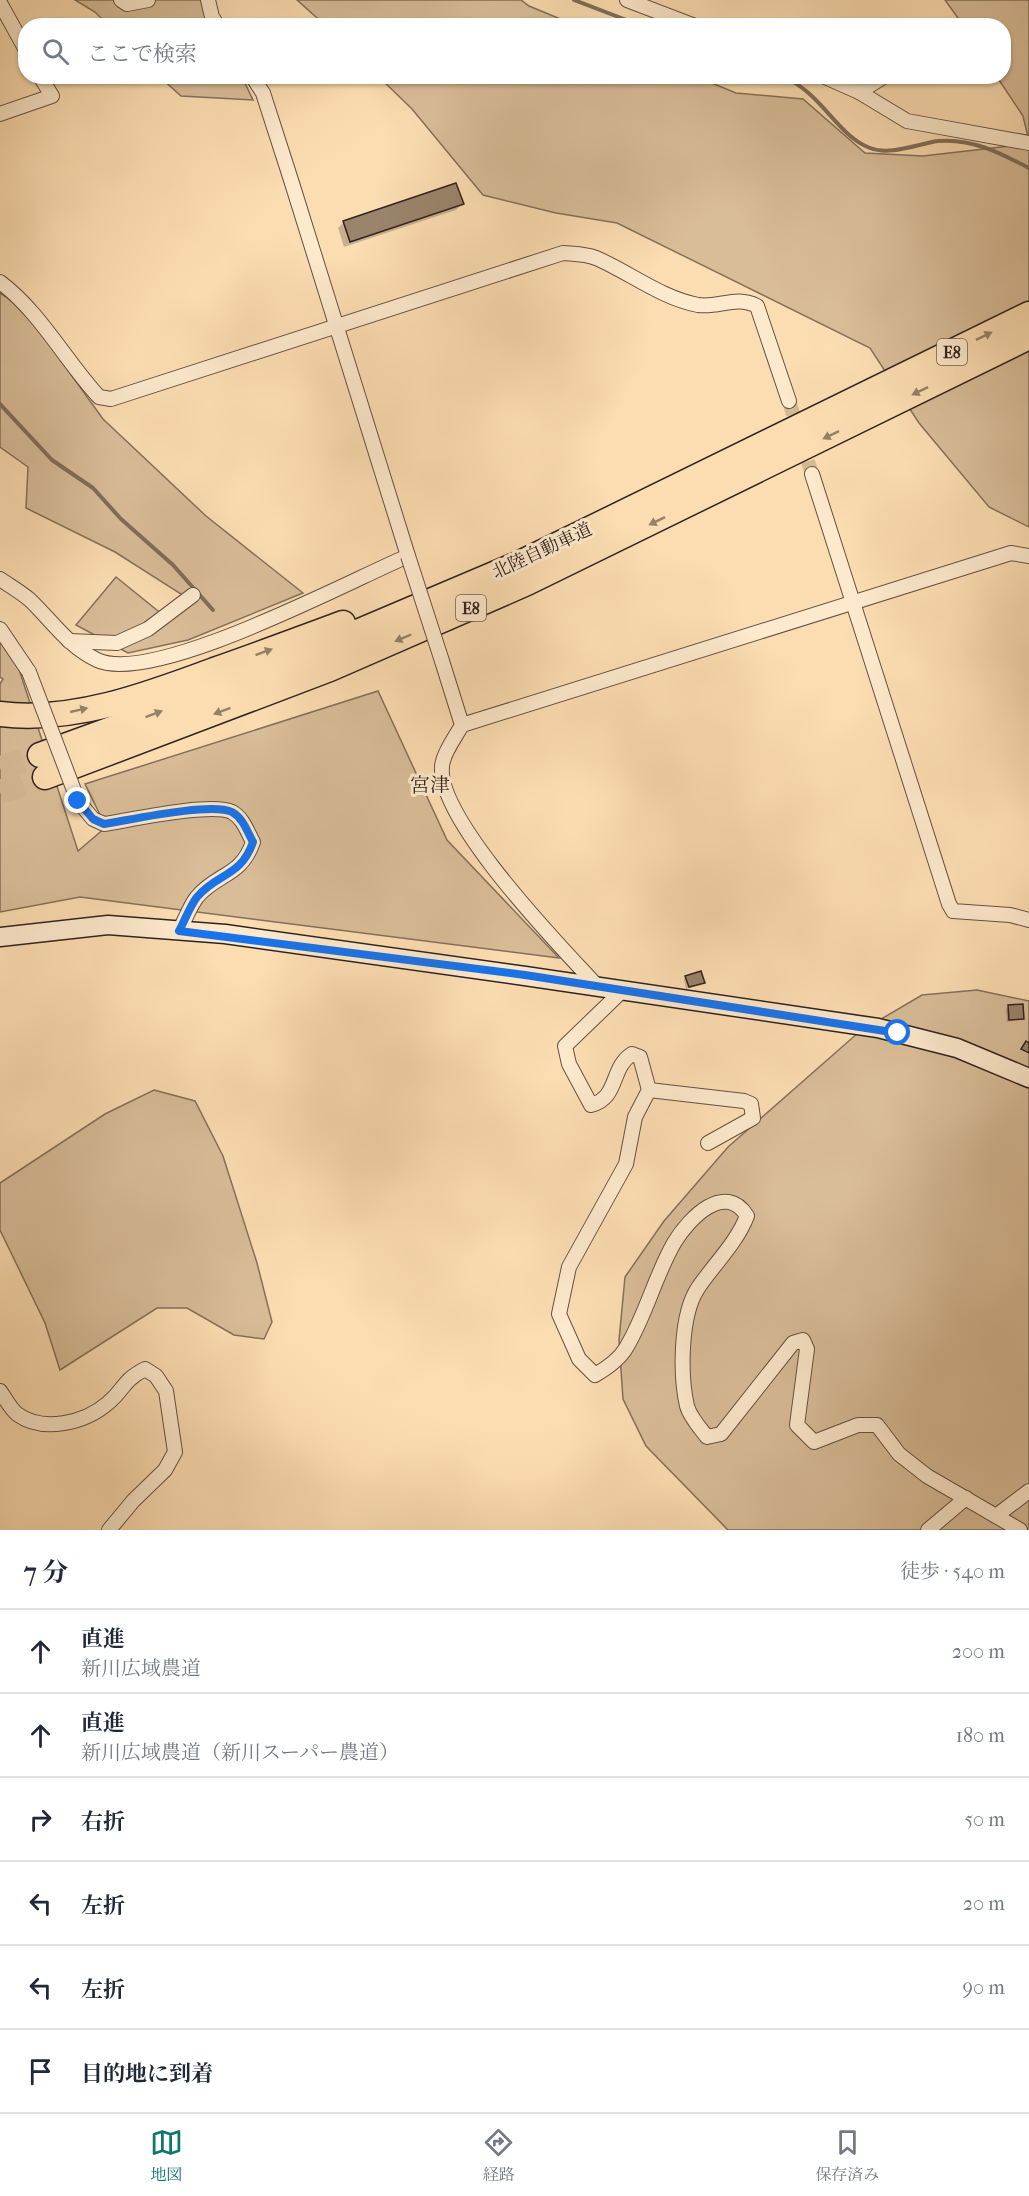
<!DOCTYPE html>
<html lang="ja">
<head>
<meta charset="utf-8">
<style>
	:root { --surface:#fff; --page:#f2f2f3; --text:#1f2937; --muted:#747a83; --line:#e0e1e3; --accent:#0f766e }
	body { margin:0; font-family:"IM FELL French Canon","Noto Serif JP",serif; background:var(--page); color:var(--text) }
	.stop { position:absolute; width:18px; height:18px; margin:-14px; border:4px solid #1a73e8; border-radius:50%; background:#fff }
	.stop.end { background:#1a73e8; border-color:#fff; box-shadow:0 2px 6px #0008 }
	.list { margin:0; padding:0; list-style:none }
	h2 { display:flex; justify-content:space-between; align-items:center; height:78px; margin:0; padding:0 24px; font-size:26px }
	h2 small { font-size:20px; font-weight:400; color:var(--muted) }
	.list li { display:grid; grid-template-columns:39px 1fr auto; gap:18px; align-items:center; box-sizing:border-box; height:84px; padding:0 24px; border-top:2px solid var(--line) }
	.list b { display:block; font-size:22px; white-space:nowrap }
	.list p { margin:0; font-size:20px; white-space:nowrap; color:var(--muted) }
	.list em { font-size:20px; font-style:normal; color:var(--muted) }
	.icon { flex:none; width:33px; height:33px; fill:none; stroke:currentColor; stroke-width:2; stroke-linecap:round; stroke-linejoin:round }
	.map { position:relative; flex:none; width:1029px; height:1530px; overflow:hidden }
	.search { position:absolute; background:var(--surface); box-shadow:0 2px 4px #0004; left:18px; right:18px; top:18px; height:66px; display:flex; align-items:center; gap:15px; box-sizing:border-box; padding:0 21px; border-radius:24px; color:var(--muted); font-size:22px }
	.sheet { height:582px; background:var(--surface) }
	nav { display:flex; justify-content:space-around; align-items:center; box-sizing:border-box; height:84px; border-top:2px solid var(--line); background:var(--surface); font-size:16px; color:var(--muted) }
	nav a { display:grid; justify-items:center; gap:3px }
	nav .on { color:var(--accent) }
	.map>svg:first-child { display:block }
</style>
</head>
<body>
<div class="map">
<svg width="1029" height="1530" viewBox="0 0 1029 1530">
	<rect width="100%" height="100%" fill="#fcddb1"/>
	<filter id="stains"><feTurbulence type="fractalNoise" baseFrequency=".00333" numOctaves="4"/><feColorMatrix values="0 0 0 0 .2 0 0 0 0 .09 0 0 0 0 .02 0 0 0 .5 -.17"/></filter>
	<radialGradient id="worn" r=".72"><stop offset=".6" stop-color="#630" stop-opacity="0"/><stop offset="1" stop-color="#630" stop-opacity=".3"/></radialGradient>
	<g fill="#d9bd98" stroke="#84705c" stroke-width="1.5">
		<polygon points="75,0 207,0 219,25 108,25 95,12"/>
		<polygon points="297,0 521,0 529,6 575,25 325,25"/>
		<polygon points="945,0 1029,0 1029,141 1023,116 997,77 1004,76 1004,26 963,25"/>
		<polygon points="160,77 242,77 253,100 181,96"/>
		<polygon points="379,77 697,77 736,93 803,99 865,153 923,156 1010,146 1029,147 1029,527 989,507 919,423 870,348 617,223 556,213 483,195 412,109"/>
		<polygon points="0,293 23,308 103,419 206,516 303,593 188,640 128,653 76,625 116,577 168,619 189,599 115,552 26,508 28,467 0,447"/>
		<polygon points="0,622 5,626 78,851 106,827 85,784 378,691 447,840 559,958 80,897 0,912 0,684 3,679 0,677"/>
		<polygon points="977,990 1029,1001 1029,1530 728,1530 646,1446 623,1399 619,1340 625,1277 664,1221 728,1147 859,1032 922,995"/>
		<polygon points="154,1090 195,1101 223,1156 257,1263 272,1322 264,1339 234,1335 187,1308 157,1308 60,1370 45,1323 0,1230 0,1183 105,1114"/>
	</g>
	<g fill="#0003">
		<polygon points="462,204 456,210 344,247 338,228 344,222"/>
		<polygon points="686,977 703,982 686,989 684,979"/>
		<polygon points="1009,1007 1023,1018 1007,1022 1006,1009"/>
	</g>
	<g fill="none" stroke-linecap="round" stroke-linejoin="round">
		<g stroke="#816d59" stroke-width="4">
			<polyline points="574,0 642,26"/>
			<path d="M781,76C821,91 836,135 870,148C890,156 917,144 938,141C972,138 1000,153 1029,168"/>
			<polyline points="0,404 52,460 93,488 121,519 173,565 213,610"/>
		</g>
	</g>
	<g fill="#9a846b" stroke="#30231f" stroke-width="1.5">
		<polygon points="456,183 464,204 350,242 343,221"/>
		<polygon points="701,971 705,983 689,987 685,976"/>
		<polygon points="1023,1004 1024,1019 1009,1020 1008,1005"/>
		<polygon points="1026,1041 1029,1043 1029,1053 1021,1049"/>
	</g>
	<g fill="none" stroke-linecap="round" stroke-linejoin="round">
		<polyline stroke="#d3b894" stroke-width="14" stroke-dasharray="14 7" stroke-linecap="butt" points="789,401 812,474"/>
		<g stroke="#d3b894" stroke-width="24" stroke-dasharray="24 12" stroke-linecap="butt">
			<polyline points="0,768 40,755"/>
			<polyline points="0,792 45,777"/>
		</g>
		<g stroke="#635244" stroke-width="16">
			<g id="street">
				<polyline points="121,0 127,4 148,0"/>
				<polyline points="208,0 212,17 218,26"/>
				<polyline points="627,0 695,26"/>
				<polyline points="0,3 26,50"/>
				<polyline points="823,76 859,92 907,121 1029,143"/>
				<polyline points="859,92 885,76"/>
				<polyline points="0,114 52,96 40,76"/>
				<path d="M0,282C40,312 65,360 99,397L111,399L563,253C573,254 586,254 596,258C629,272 661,298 698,305C720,308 736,295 757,306L789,401"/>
				<polyline points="812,474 949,904 953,911 1010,915 1029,920"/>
				<path d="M0,579C10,586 21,592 30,600C52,621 68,646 97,660C153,686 349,581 408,556L291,180L263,93L252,76"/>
				<polyline points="0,629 29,672"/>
				<polyline points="69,641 117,643 148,629 193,595"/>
				<polyline points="442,661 462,725"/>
				<path d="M78,801L93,819L104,824C130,820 211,802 232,812C243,818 247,831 253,842C241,877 217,873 197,897C190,906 185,920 179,931"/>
				<path d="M598,987C564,950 428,811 443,761C446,749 456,736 462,725L1011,553L1029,556"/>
				<path d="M623,990L565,1046L569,1064L591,1105C619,1098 610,1068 632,1054L640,1057L649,1090L635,1117L626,1164L569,1267L559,1314L579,1359L595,1375C607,1368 619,1360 626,1348C646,1315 655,1276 674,1243C689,1218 725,1181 747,1216C736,1244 714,1264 698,1288C680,1315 680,1375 687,1406C690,1417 700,1428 707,1437L721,1434L793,1343L803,1340L807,1349L797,1425L814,1442L858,1425H877L899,1454L927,1476L1020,1530"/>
				<polyline points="649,1090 744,1101 751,1104 753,1118 708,1143"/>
				<path d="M0,1391C5,1398 10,1408 17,1414C43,1433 85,1423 108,1403C125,1389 122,1381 145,1369L156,1376L166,1391L175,1452L165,1470L133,1501L109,1530"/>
				<polyline points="996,1516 1029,1491"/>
				<polyline points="928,1530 966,1498"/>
			</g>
		</g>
		<g stroke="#30231f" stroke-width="21">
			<polyline id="secondary" points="0,937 108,925 225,934 525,976 878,1028 957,1048 1029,1078"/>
		</g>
		<g stroke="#30231f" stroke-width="27">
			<g id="highway">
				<path d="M0,714C72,723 147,695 214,670C257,655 300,639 343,623"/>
				<polyline points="40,755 232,685 520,563 1029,314"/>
				<polyline points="45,777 330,669 527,583 1029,337"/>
			</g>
		</g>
		<use href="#street" stroke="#fde9cc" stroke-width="14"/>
		<use href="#secondary" stroke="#fde9cc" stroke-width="18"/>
		<use href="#highway" stroke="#fcddb1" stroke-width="24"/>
		<g stroke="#635244" stroke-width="16" stroke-linecap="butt">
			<g id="street-bridge">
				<polyline points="408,556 442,661"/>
				<polyline points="29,672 78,801"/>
			</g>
		</g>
		<use href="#street-bridge" stroke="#fde9cc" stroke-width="14"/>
	</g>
	<defs><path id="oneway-solid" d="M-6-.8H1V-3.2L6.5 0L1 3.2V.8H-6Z" transform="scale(1.5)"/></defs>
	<g fill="#968068">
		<use href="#oneway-solid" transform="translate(984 336) rotate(-26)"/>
		<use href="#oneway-solid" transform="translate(920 391) rotate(154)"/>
		<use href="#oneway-solid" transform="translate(831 435) rotate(154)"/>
		<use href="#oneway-solid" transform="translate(657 521) rotate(154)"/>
		<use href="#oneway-solid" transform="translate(403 638) rotate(157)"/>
		<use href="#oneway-solid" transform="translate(264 652) rotate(-20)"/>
		<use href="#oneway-solid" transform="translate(79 710) rotate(-13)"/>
		<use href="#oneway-solid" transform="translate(222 711) rotate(159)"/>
		<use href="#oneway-solid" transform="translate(154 714) rotate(-21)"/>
	</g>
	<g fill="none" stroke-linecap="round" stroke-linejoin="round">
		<path stroke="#1a73e8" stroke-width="8" d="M78,801L93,819L104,824C130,820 211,802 232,812C243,818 247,831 253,842C241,877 217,873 197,897C190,906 185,920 179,931L525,975L898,1033"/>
	</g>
	<g text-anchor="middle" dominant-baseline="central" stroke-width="6" stroke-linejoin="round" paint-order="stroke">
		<g fill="#fde9cc" stroke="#6e5e53" stroke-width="1.5">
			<rect x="937" y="339" width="30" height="26" rx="4.5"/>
			<rect x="456" y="595" width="30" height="26" rx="4.5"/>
		</g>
		<g font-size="16" font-weight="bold" fill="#30231f">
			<text x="952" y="352">E8</text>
			<text x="471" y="608">E8</text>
		</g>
		<g font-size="18" fill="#30231f" stroke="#fde9cc">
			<text transform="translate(542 551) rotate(-25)">北陸自動車道</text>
		</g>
		<g font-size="20" fill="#30231f" stroke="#fde9cc">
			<text x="430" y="785">宮津</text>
		</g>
	</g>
	<rect width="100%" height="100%" filter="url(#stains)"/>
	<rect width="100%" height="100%" fill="url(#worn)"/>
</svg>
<div class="stop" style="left:898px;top:1033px"></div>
<div class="stop end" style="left:78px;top:801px"></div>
<div class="search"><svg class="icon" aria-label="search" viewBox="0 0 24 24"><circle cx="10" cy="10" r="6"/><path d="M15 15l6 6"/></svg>ここで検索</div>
</div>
<section class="sheet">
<h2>7 分<small>徒歩 · 540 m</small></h2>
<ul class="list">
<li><svg class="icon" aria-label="ahead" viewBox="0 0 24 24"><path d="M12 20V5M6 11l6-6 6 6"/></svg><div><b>直進</b><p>新川広域農道</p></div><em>200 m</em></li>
<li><svg class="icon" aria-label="ahead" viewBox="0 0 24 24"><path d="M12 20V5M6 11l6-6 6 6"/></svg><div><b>直進</b><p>新川広域農道（新川スーパー農道）</p></div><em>180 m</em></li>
<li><svg class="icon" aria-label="right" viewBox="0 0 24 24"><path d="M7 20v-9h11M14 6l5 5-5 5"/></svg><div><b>右折</b></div><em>50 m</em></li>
<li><svg class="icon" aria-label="left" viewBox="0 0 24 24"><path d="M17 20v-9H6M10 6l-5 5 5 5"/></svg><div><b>左折</b></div><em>20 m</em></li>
<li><svg class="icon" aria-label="left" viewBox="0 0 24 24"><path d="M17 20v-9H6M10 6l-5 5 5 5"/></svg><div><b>左折</b></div><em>90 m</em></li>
<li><svg class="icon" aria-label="arrive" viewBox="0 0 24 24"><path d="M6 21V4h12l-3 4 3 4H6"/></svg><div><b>目的地に到着</b></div></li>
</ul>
</section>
<nav>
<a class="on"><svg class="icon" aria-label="map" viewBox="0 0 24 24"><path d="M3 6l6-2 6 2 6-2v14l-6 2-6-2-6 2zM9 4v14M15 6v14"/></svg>地図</a>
<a><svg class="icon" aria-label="directions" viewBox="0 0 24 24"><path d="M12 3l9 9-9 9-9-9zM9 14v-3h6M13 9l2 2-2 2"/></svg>経路</a>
<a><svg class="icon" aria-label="saved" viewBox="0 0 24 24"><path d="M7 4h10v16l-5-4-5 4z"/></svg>保存済み</a>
</nav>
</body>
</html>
